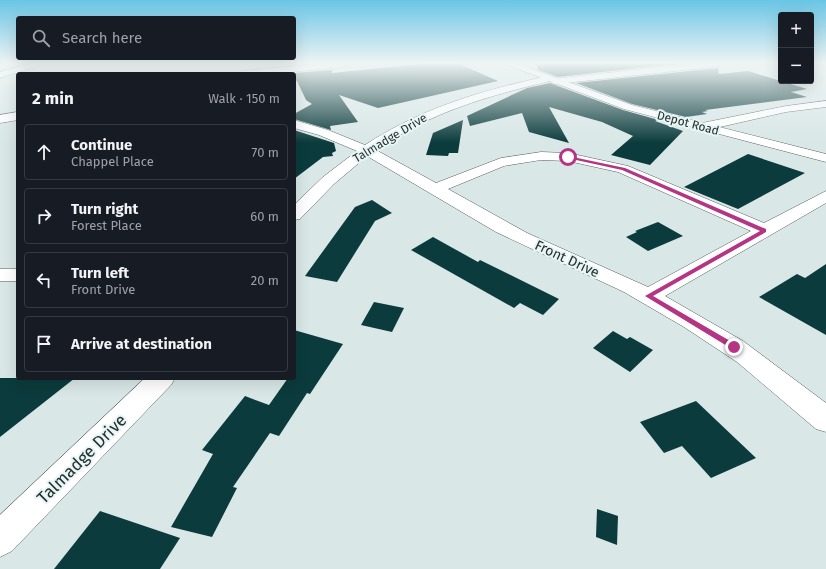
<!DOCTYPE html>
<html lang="en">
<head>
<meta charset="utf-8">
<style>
	:root { --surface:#171b24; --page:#242831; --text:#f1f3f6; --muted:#9ea1a6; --line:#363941 }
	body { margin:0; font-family:"Fira Sans",sans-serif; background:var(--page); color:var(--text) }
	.controls { position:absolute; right:12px; top:12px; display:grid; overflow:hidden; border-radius:4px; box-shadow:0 4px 16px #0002 }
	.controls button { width:36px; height:36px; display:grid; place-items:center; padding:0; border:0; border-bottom:1px solid var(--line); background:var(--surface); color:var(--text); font:20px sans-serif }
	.stop { position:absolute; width:12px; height:12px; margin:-9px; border:3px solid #b43584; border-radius:50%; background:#fff }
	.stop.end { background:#b43584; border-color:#fff; box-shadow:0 1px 4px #0008 }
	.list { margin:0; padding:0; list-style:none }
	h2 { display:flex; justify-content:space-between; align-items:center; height:52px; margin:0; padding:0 16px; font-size:17px }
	h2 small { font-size:13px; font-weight:400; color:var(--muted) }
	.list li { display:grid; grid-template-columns:26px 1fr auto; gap:12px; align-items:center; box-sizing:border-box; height:56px; margin:0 8px 8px; padding:0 8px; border:1px solid var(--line); border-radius:4px }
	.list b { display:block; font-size:15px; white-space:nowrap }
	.list p { margin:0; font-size:13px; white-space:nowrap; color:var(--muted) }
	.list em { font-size:13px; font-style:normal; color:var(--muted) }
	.icon { flex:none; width:22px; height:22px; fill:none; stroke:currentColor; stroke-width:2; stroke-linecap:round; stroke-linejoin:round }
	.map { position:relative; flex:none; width:826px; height:569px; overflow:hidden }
	.search { position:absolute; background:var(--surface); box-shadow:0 4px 16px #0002; left:16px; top:16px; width:280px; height:44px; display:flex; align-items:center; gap:10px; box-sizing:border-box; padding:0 14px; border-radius:4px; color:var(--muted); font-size:15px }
	.panel { position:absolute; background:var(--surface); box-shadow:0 4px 16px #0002; left:16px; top:72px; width:280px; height:308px; border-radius:4px }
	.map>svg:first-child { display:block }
</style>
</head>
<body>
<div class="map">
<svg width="826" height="569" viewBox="0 0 826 569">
	<rect width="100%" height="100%" fill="#d9e7e7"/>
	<g fill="#0b3b3c">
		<polygon points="430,63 457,63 498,81 378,108 339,95 358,122 330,126 331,130 294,119 294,114 312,104 306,100 297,81 294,80 294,73 332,70 332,73"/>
		<polygon points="536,63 681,63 558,77 538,70"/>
		<polygon points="718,68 719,74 748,71 807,89 791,92 807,97 705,110 708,111 702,112 707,114 686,117 632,104 576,83"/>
		<polygon points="550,83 623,110 662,121 655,121 683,131 650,165 611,155 633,136 602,122 549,107 569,143 529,132 522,113 470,126 467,116 527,88"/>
		<polygon points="463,120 458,153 449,153 448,156 426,155 433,133"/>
		<polygon points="294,130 334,143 336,151 332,153 333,156 323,157 294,179"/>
		<polygon points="748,154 805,173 738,209 684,187"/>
		<polygon points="372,200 392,213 375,221 337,282 305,276 355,207"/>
		<polygon points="658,222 683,236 648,251 626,237 637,232 635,231"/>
		<polygon points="433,237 478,262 480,260 559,299 543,315 520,303 514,308 411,250"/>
		<polygon points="826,264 826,335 759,297 797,274 805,278"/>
		<polygon points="374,302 404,308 392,332 361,325"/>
		<polygon points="294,330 343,344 310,394 307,393 279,436 270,433 233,487 237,488 212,537 171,527 213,454 202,450 245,396 269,405 288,378 294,378"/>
		<polygon points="613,331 627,339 630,337 653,350 630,372 593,348"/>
		<polygon points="0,378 75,378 0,437"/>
		<polygon points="696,401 756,458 711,478 682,446 664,453 640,422"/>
		<polygon points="597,509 618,516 617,545 596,537"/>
		<polygon points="100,511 180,538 160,569 54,569"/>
	</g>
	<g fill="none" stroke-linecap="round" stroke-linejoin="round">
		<g stroke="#525e5e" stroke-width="1">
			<g id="minor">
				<polygon points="33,63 48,63 0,78 0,72"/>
				<polygon points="325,63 357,63 353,66 271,74 238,74 243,71"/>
				<path d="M696,63H726L722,66L555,84L550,81C485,97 433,111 376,150L436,183L501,158L541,152L568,153L628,166L764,223L826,191V203L665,296L743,341L826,403V432L816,429L737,362L684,327L624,292L496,232L367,156L334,184L300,219L294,220V205L323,177L357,151L319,135L294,128V120L328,130L365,145C422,108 483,90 548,76L553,79ZM541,160L568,161L618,172L751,231L648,287L527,233L448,189L504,166Z"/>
				<polygon points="826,101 826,107 786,112 702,131 696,127 702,123 786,106"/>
				<polygon points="18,112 18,120 0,123 0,115"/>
				<rect x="0" y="269" width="18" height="12"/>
				<polygon points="145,378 175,378 171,385 12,551 0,557 0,515"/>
			</g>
		</g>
		<g stroke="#525e5e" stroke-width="1">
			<polygon id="tertiary" points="502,63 515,63 632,105 826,154 826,162 624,109"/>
		</g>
		<use href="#minor" fill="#fff" fill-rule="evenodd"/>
		<use href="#tertiary" fill="#fff" fill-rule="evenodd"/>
	</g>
	<linearGradient id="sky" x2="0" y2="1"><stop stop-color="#69c5e5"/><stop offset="0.44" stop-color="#eef4f4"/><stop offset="1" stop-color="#eef4f4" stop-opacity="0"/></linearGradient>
	<rect width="826" height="143" fill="url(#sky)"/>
	<polygon fill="#b43584" points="568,156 625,168 766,229 766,232 653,296 737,345 737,349 732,349 645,296 760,231 622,170 567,158"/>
	<g text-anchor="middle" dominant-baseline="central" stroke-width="4" stroke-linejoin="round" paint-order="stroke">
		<g font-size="12" fill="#282d2d" stroke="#e6f5f5">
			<text transform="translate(688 123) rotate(15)">Depot Road</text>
			<text transform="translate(390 138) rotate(-31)">Talmadge Drive</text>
		</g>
		<g font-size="14" fill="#282d2d" stroke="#e6f5f5">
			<text transform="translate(567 259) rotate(25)">Front Drive</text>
		</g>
		<g font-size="17" fill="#282d2d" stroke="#e6f5f5">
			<text transform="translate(82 459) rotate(-45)">Talmadge Drive</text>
		</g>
	</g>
</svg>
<div class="controls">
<button>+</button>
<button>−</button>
</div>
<div class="stop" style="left:568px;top:157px"></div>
<div class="stop end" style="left:734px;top:347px"></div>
<div class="search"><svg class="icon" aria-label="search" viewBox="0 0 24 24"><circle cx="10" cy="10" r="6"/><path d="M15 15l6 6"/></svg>Search here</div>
<section class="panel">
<h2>2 min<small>Walk · 150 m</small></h2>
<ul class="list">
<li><svg class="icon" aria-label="ahead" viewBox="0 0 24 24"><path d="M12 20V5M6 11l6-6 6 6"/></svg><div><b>Continue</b><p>Chappel Place</p></div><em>70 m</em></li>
<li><svg class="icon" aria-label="right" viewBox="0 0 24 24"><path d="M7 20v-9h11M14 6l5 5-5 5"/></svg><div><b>Turn right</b><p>Forest Place</p></div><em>60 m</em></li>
<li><svg class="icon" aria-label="left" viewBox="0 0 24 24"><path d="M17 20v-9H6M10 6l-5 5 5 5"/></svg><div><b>Turn left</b><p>Front Drive</p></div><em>20 m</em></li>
<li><svg class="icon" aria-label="arrive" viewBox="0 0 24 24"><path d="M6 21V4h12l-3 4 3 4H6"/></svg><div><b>Arrive at destination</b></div></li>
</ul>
</section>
</div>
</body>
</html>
